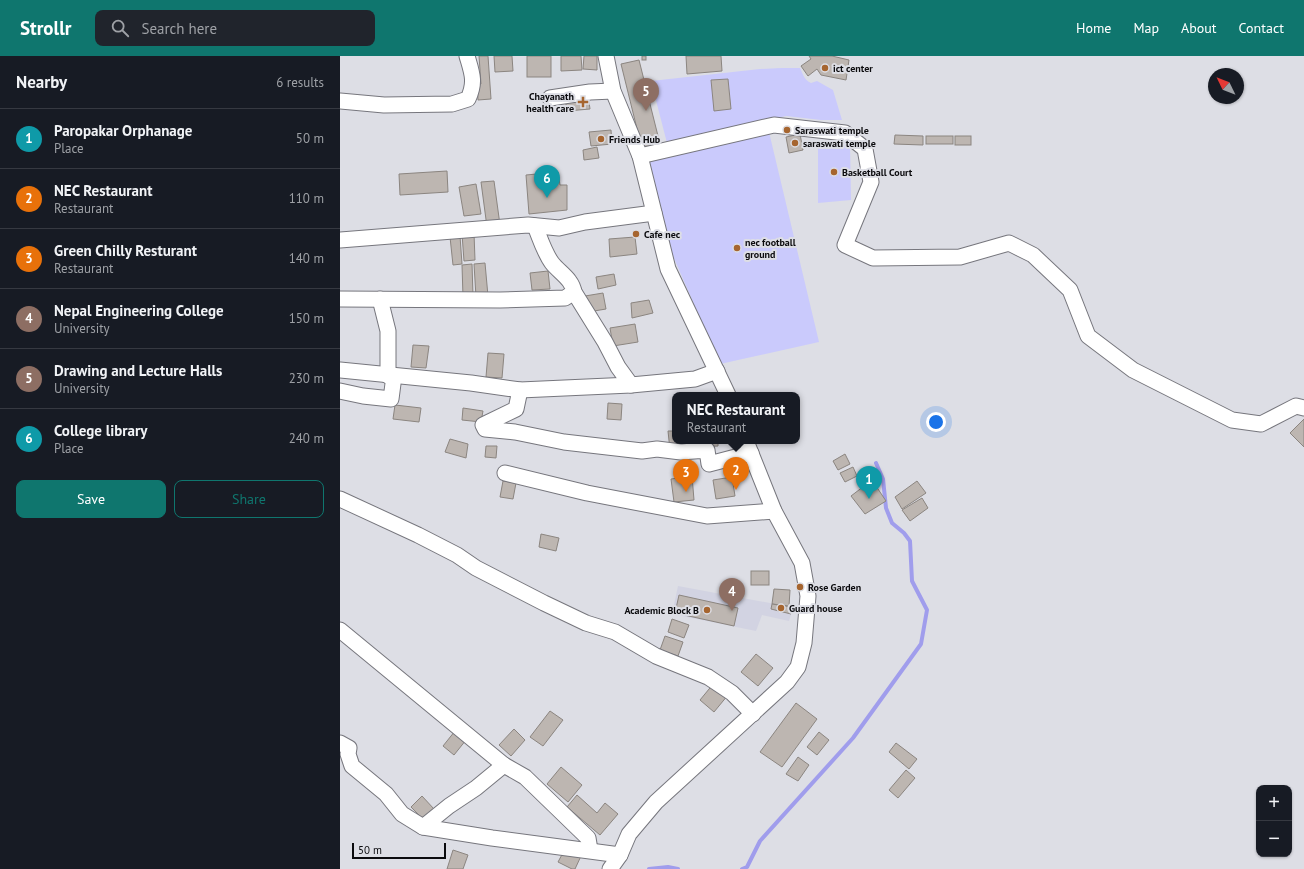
<!DOCTYPE html>
<html lang="en">
<head>
<meta charset="utf-8">
<style>
	:root { --surface:#171b24; --page:#20242c; --text:#f1f3f6; --muted:#9ea1a6; --line:#363941; --accent:#0f766e }
	body { margin:0; font-family:"PT Sans",sans-serif; background:var(--page); color:var(--text) }
	.controls { position:absolute; right:12px; bottom:12px; display:grid; overflow:hidden; border-radius:8px; box-shadow:0 1px 3px #0004 }
	.controls button { width:36px; height:36px; display:grid; place-items:center; padding:0; border:0; border-bottom:1px solid var(--line); background:var(--surface); color:var(--text); font:20px sans-serif }
	.compass { position:absolute; left:868px; top:12px; width:36px; height:36px; border-radius:50%; background:var(--surface); box-shadow:0 1px 3px #0004; rotate:313deg }
	.scale { position:absolute; left:12px; bottom:10px; width:94px; box-sizing:border-box; padding-left:4px; border:2px solid #0b0b0e; border-top:0; font-size:11px; line-height:14px; white-space:nowrap; color:#0b0b0e; -webkit-text-stroke:3px #dddee5; paint-order:stroke }
	.you { position:absolute; left:596px; top:366px; width:14px; height:14px; margin:-10px; border:3px solid #fff; border-radius:50%; background:#1a73e8; box-shadow:0 0 0 6px #1a73e833 }
	.badge { display:grid; place-items:center; width:26px; height:26px; border-radius:50%; background:var(--accent); color:#fff; font-size:13px; font-weight:700 }
	.pin { position:absolute; translate:-50% -33px; filter:drop-shadow(0 1px 2px #0008) }
	.pin::after { content:''; position:absolute; top:21px; width:14px; height:12px; background:inherit; clip-path:polygon(0 0,100% 0,50% 100%) }
	.popup { position:absolute; left:332px; top:336px; width:128px; height:52px; box-sizing:border-box; display:grid; place-content:center; border-radius:8px; background:var(--surface); filter:drop-shadow(0 1px 3px #0005); font-size:13px; white-space:nowrap; color:var(--muted) }
	.popup b { font-size:15px; color:var(--text) }
	.popup::after { content:''; position:absolute; left:50%; top:100%; margin-left:-8px; border:8px solid transparent; border-top-color:var(--surface) }
	.list { margin:0; padding:0; list-style:none }
	h2 { display:flex; justify-content:space-between; align-items:center; height:52px; margin:0; padding:0 16px; font-size:17px }
	h2 small { font-size:13px; font-weight:400; color:var(--muted) }
	.list li { display:grid; grid-template-columns:26px 1fr auto; gap:12px; align-items:center; box-sizing:border-box; height:60px; padding:0 16px; border-top:1px solid var(--line) }
	.list b { display:block; font-size:15px; white-space:nowrap }
	.list p { margin:0; font-size:13px; white-space:nowrap; color:var(--muted) }
	.list em { font-size:13px; font-style:normal; color:var(--muted) }
	.actions { display:flex; gap:8px; padding:12px 16px }
	.actions a { flex:1; padding:9px 0; border:1px solid var(--accent); border-radius:8px; text-align:center; font-size:14px; color:var(--accent) }
	.actions .main { background:var(--accent); color:#fff }
	.icon { flex:none; width:22px; height:22px; fill:none; stroke:currentColor; stroke-width:2; stroke-linecap:round; stroke-linejoin:round }
	.map { position:relative; flex:none; width:964px; height:813px; overflow:hidden }
	header { display:flex; align-items:center; gap:24px; box-sizing:border-box; height:56px; padding:0 20px; background:var(--accent); color:#fff }
	header strong { font-size:19px }
	nav { display:flex; gap:22px; margin-inline-start:auto; font-size:14px }
	.search { width:280px; height:36px; background:var(--page); display:flex; align-items:center; gap:10px; box-sizing:border-box; padding:0 14px; border-radius:8px; color:var(--muted); font-size:15px }
	main { display:flex }
	aside { flex:1; background:var(--surface) }
	.map>svg:first-child { display:block }
</style>
</head>
<body>
<header>
<strong>Strollr</strong>
<div class="search"><svg class="icon" aria-label="search" viewBox="0 0 24 24"><circle cx="10" cy="10" r="6"/><path d="M15 15l6 6"/></svg>Search here</div>
<nav><a>Home</a><a>Map</a><a>About</a><a>Contact</a></nav>
</header>
<main>
<aside>
<h2>Nearby<small>6 results</small></h2>
<ul class="list">
<li><span class="badge" style="background:#0f9aa8">1</span><div><b>Paropakar Orphanage</b><p>Place</p></div><em>50 m</em></li>
<li><span class="badge" style="background:#e8710a">2</span><div><b>NEC Restaurant</b><p>Restaurant</p></div><em>110 m</em></li>
<li><span class="badge" style="background:#e8710a">3</span><div><b>Green Chilly Resturant</b><p>Restaurant</p></div><em>140 m</em></li>
<li><span class="badge" style="background:#8d6e63">4</span><div><b>Nepal Engineering College</b><p>University</p></div><em>150 m</em></li>
<li><span class="badge" style="background:#8d6e63">5</span><div><b>Drawing and Lecture Halls</b><p>University</p></div><em>230 m</em></li>
<li><span class="badge" style="background:#0f9aa8">6</span><div><b>College library</b><p>Place</p></div><em>240 m</em></li>
</ul>
<div class="actions"><a class="main">Save</a><a>Share</a></div>
</aside>
<div class="map">
<svg width="964" height="813" viewBox="0 0 964 813">
	<rect width="100%" height="100%" fill="#dddee5"/>
	<polygon fill="#d2d3e2" points="338,530 451,551 453,552 449,565 422,559 416,575 332,558"/>
	<g fill="#cacafc">
		<path d="M441,12H460C463,18 464,24 471,27L477,25L493,34L502,64H481L446,60L327,87L311,25L420,13Z"/>
		<polygon points="429,76 479,286 380,308 323,177 309,102"/>
		<polygon points="478,87 510,88 511,144 478,147"/>
	</g>
	<g fill="none" stroke-linecap="round" stroke-linejoin="round">
		<g stroke="#a09dec" stroke-width="4">
			<polyline points="309,813 328,811 338,813"/>
			<polyline points="402,813 407,811 420,785 513,682 581,588 587,554 572,525 570,485 564,477 552,467 546,452 543,423 536,407"/>
		</g>
	</g>
	<g fill="#bdb6b1" stroke="#8b8580">
		<polygon points="139,0 148,0 151,43 138,44 137,28 141,28"/>
		<polygon points="154,0 172,0 173,15 155,16"/>
		<rect x="187" y="0" width="24" height="21"/>
		<polygon points="221,0 241,0 242,14 221,15"/>
		<polygon points="244,0 257,0 257,14 243,13"/>
		<rect x="302" y="0" width="4" height="4"/>
		<polygon points="346,0 381,0 382,15 347,18"/>
		<polygon points="469,0 492,0 509,4 506,24 481,19 477,13 468,20 461,10 471,3"/>
		<polygon points="299,4 320,88 302,93 281,8"/>
		<polygon points="388,23 391,53 374,55 371,24"/>
		<polygon points="248,39 250,53 227,55 225,42"/>
		<polygon points="271,74 272,88 251,90 249,76"/>
		<polygon points="460,78 463,94 449,97 446,81"/>
		<polygon points="555,79 583,80 583,89 554,88"/>
		<rect x="586" y="80" width="27" height="8"/>
		<rect x="615" y="80" width="16" height="9"/>
		<polygon points="257,91 259,102 244,104 243,94"/>
		<polygon points="107,115 108,136 60,139 59,118"/>
		<polygon points="218,116 220,129 227,129 227,154 189,158 186,119"/>
		<polygon points="154,125 160,169 147,171 141,126"/>
		<polygon points="136,128 141,158 124,160 119,131"/>
		<polygon points="134,177 135,204 124,205 122,178"/>
		<polygon points="120,180 122,208 113,209 110,181"/>
		<polygon points="295,181 297,198 270,201 269,183"/>
		<polygon points="145,207 148,240 136,241 134,208"/>
		<polygon points="132,208 133,240 123,241 122,209"/>
		<polygon points="208,215 210,233 192,234 190,217"/>
		<polygon points="274,218 276,229 258,233 256,221"/>
		<polygon points="263,237 266,253 248,256 245,240"/>
		<polygon points="309,244 313,257 292,262 291,247"/>
		<polygon points="295,268 298,286 273,290 270,272"/>
		<polygon points="73,289 89,290 86,312 71,311"/>
		<polygon points="148,297 164,298 162,322 146,321"/>
		<polygon points="268,347 282,348 281,364 267,363"/>
		<polygon points="55,349 81,352 79,366 53,363"/>
		<polygon points="123,352 143,355 141,366 122,364"/>
		<polygon points="964,363 964,391 950,377"/>
		<polygon points="328,375 335,375 335,385 344,385 344,392 330,394"/>
		<polygon points="110,383 128,388 126,402 105,396"/>
		<polygon points="360,385 378,385 378,390 361,391"/>
		<polygon points="146,390 157,390 156,402 145,401"/>
		<polygon points="505,398 510,408 498,414 493,405"/>
		<polygon points="513,411 517,420 505,426 500,417"/>
		<polygon points="352,420 354,444 334,446 331,423"/>
		<polygon points="392,421 395,440 376,443 373,424"/>
		<polygon points="532,424 546,445 525,458 511,440"/>
		<polygon points="163,425 176,427 173,443 160,441"/>
		<polygon points="577,425 586,437 562,453 555,441"/>
		<polygon points="582,442 588,452 570,465 562,454"/>
		<polygon points="201,478 219,482 216,495 199,491"/>
		<rect x="411" y="515" width="18" height="14"/>
		<polygon points="434,533 450,534 449,550 432,548"/>
		<polygon points="339,539 398,552 394,570 335,557"/>
		<polygon points="432,548 451,551 451,558 431,553"/>
		<polygon points="332,563 349,569 344,582 328,576"/>
		<polygon points="325,580 343,586 338,600 320,594"/>
		<polygon points="416,598 433,612 418,630 401,616"/>
		<polygon points="374,627 388,639 374,656 360,644"/>
		<polygon points="456,647 477,663 442,711 420,696"/>
		<polygon points="210,655 223,664 203,690 190,681"/>
		<polygon points="174,673 185,684 171,700 159,689"/>
		<polygon points="115,675 126,684 114,699 103,690"/>
		<polygon points="479,676 489,684 477,699 467,691"/>
		<polygon points="556,687 577,703 569,713 549,696"/>
		<polygon points="458,701 469,709 458,725 446,718"/>
		<polygon points="221,711 242,729 228,746 207,728"/>
		<polygon points="566,714 575,722 558,742 549,734"/>
		<polygon points="237,739 257,757 265,747 278,758 260,779 227,751"/>
		<polygon points="82,740 94,753 83,763 71,751"/>
		<polygon points="225,793 241,800 235,813 232,813 218,806"/>
		<polygon points="113,794 128,799 123,813 107,813"/>
	</g>
	<g fill="none" stroke-linecap="round" stroke-linejoin="round">
		<g stroke="#76767d" stroke-width="17">
			<g id="minor">
				<polyline points="266,0 273,35 300,100 328,213 388,339"/>
				<polyline points="210,42 250,36 273,35"/>
				<path d="M0,45L44,49L112,48L128,43C136,26 132,17 127,0"/>
				<polyline points="300,100 434,69 505,77 525,93 531,126 505,189 533,202 620,201 669,187 693,199 730,234 748,280 793,314 892,364 921,368 956,350 964,352"/>
				<polyline points="0,184 188,169 219,172 245,166 314,157"/>
				<polyline points="234,236 265,286 278,311 291,329"/>
				<path d="M0,243L160,244L225,242L234,236C232,223 220,217 212,207C204,196 200,182 195,170"/>
				<polyline points="40,243 48,275 48,320"/>
				<polyline points="0,314 131,327 180,334 291,329 355,323 377,315"/>
				<polyline points="180,334 176,353 143,369 145,373 175,376 224,386 302,395 317,393 341,396 367,394 369,408 411,397"/>
				<polyline points="0,335 23,340 51,343 54,320"/>
				<polyline points="165,417 247,437 367,460 434,455"/>
				<polyline points="0,443 78,479 117,499 136,512 204,547 246,567 275,576 316,600 368,621 392,637 413,658"/>
				<polyline points="0,574 164,709 185,721 248,782 250,794"/>
				<polyline points="0,687 9,692 8,698 12,710 46,738 62,758 83,771 152,782 280,799"/>
				<polyline points="83,771 109,750 136,732 164,709"/>
				<polyline points="270,813 280,799 289,778 316,746 447,626 458,611 464,587 468,540 462,507 434,455 406,385"/>
			</g>
		</g>
		<use href="#minor" stroke="#fff" stroke-width="15"/>
	</g>
	<g fill="#a6652f" stroke="#dddee5" stroke-width="1.5">
		<circle cx="485" cy="12" r="4"/>
		<path d="M241 40h4v4h4v4h-4v4h-4v-4h-4v-4h4z"/>
		<circle cx="447" cy="74" r="4"/>
		<circle cx="261" cy="83" r="4"/>
		<circle cx="455" cy="87" r="4"/>
		<circle cx="494" cy="116" r="4"/>
		<circle cx="296" cy="178" r="4"/>
		<circle cx="397" cy="192" r="4"/>
		<circle cx="460" cy="531" r="4"/>
		<circle cx="441" cy="552" r="4"/>
		<circle cx="367" cy="554" r="4"/>
	</g>
	<g text-anchor="middle" dominant-baseline="central" stroke-width="4" stroke-linejoin="round" paint-order="stroke">
		<g font-size="10" font-weight="bold" fill="#0b0b0e" stroke="#dddee5" text-anchor="start">
			<text x="493" y="12">ict center</text>
			<text x="234" y="40" text-anchor="end">Chayanath<tspan x="234" dy="12">health care</tspan></text>
			<text x="455" y="74">Saraswati temple</text>
			<text x="269" y="83">Friends Hub</text>
			<text x="463" y="87">saraswati temple</text>
			<text x="502" y="116">Basketball Court</text>
			<text x="304" y="178">Cafe nec</text>
			<text x="405" y="186">nec football<tspan x="405" dy="12">ground</tspan></text>
			<text x="468" y="531">Rose Garden</text>
			<text x="449" y="552">Guard house</text>
			<text x="359" y="554" text-anchor="end">Academic Block B</text>
		</g>
	</g>
</svg>
<div class="controls">
<button>+</button>
<button>−</button>
</div>
<svg class="compass" viewBox="-18 -18 36 36"><path d="M0-13l5 13h-10z" fill="#e53935"/><path d="M0 13l5-13h-10z" fill="#9ea1a6"/></svg>
<div class="scale">50 m</div>
<div class="you"></div>
<div class="pin badge" style="left:529px;top:443px;background:#0f9aa8">1</div>
<div class="pin badge" style="left:396px;top:434px;background:#e8710a">2</div>
<div class="popup"><b>NEC Restaurant</b>Restaurant</div>
<div class="pin badge" style="left:346px;top:436px;background:#e8710a">3</div>
<div class="pin badge" style="left:392px;top:555px;background:#8d6e63">4</div>
<div class="pin badge" style="left:306px;top:55px;background:#8d6e63">5</div>
<div class="pin badge" style="left:207px;top:142px;background:#0f9aa8">6</div>
</div>
</main>
</body>
</html>
